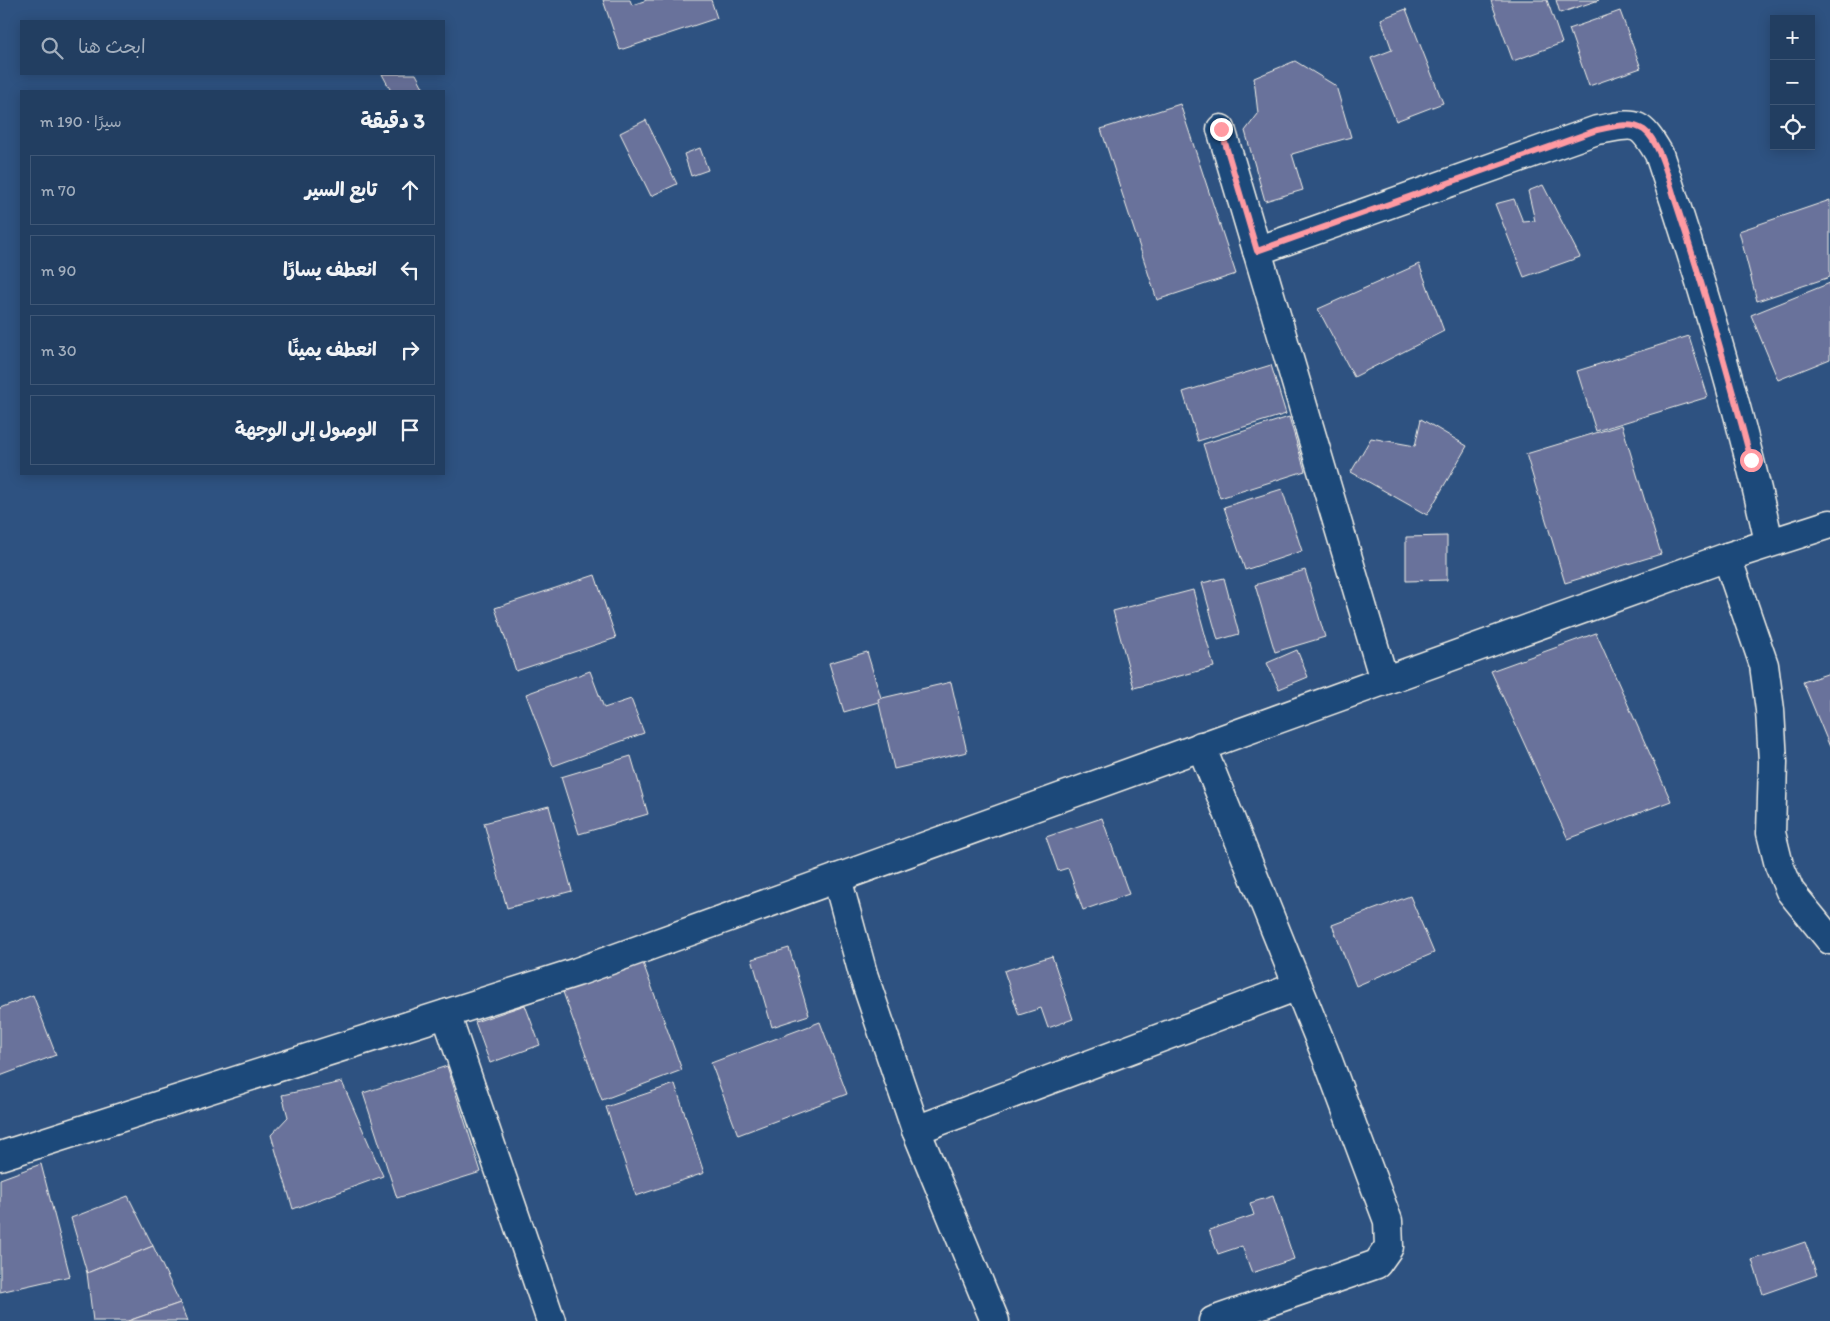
<!DOCTYPE html>
<html lang="ar">
<head>
<meta charset="utf-8">
<style>
	:root { --surface:#223e61; --page:#2e496a; --text:#f1f3f6; --muted:#a2aebd; --line:#3f5776 }
	body { margin:0; font-family:Itim,"Playpen Sans Arabic",sans-serif; background:var(--page); color:var(--text); direction:rtl }
	.controls { position:absolute; right:15px; top:15px; display:grid; overflow:hidden; border-radius:0px; box-shadow:0 2px 12px #0003 }
	.controls button { width:45px; height:45px; display:grid; place-items:center; padding:0; border:0; border-bottom:1px solid var(--line); background:var(--surface); color:var(--text); font:25px sans-serif }
	.stop { position:absolute; width:15px; height:15px; margin:-11px; border:4px solid #ff9aa2; border-radius:50%; background:#fff }
	.stop.end { background:#ff9aa2; border-color:#fff; box-shadow:0 1px 5px #0008 }
	.list { margin:0; padding:0; list-style:none }
	h2 { display:flex; justify-content:space-between; align-items:center; height:65px; margin:0; padding:0 20px; font-size:21px }
	h2 small { font-size:16px; font-weight:400; color:var(--muted) }
	.list li { display:grid; grid-template-columns:32px 1fr auto; gap:15px; align-items:center; box-sizing:border-box; height:70px; margin:0 10px 10px; padding:0 10px; border:1px solid var(--line); border-radius:0px }
	.list b { display:block; font-size:19px; white-space:nowrap }
	.list em { font-size:16px; font-style:normal; color:var(--muted) }
	.icon { flex:none; width:28px; height:28px; fill:none; stroke:currentColor; stroke-width:2; stroke-linecap:round; stroke-linejoin:round }
	.map { position:relative; flex:none; width:1830px; height:1321px; overflow:hidden; direction:ltr }
	.search { position:absolute; background:var(--surface); box-shadow:0 2px 12px #0003; left:20px; top:20px; width:425px; height:55px; display:flex; align-items:center; gap:12px; box-sizing:border-box; padding:0 18px; border-radius:0px; color:var(--muted); font-size:19px }
	.panel { position:absolute; background:var(--surface); box-shadow:0 2px 12px #0003; left:20px; top:90px; width:425px; height:385px; border-radius:0px; direction:rtl }
	.map>svg:first-child { display:block }
</style>
</head>
<body>
<div class="map">
<svg width="1830" height="1321" viewBox="0 0 1830 1321">
	<rect width="100%" height="100%" fill="#2e5281"/>
	<filter id="ink" filterUnits="userSpaceOnUse"><feTurbulence type="fractalNoise" baseFrequency=".02" numOctaves="2"/><feDisplacementMap in="SourceGraphic" scale="10" xChannelSelector="R" yChannelSelector="G"/><feConvolveMatrix kernelMatrix="1 2 1 2 8 2 1 2 1" color-interpolation-filters="sRGB"/></filter>
	<g filter="url(#ink)">
		<g fill="#69729b" stroke="#f4f1e8">
			<polygon points="603,0 630,0 632,5 647,0 711,0 717,18 620,50"/>
			<polygon points="1495,0 1547,0 1562,43 1513,61 1491,1"/>
			<polygon points="1556,0 1599,0 1560,13"/>
			<polygon points="1406,9 1443,103 1396,121 1371,58 1392,50 1381,19"/>
			<polygon points="1620,11 1641,68 1589,86 1569,29"/>
			<polygon points="1295,61 1336,86 1351,137 1292,154 1303,190 1265,201 1245,131 1258,114 1254,78"/>
			<polygon points="382,74 416,74 425,91 391,91"/>
			<polygon points="1180,104 1236,274 1157,300 1101,129"/>
			<polygon points="646,120 677,184 651,196 620,133"/>
			<polygon points="700,148 708,170 691,176 684,154"/>
			<polygon points="1543,185 1580,257 1524,277 1495,204 1514,199 1523,222 1535,221 1528,191"/>
			<polygon points="1830,200 1830,277 1757,301 1739,231"/>
			<polygon points="1419,264 1444,331 1354,377 1318,309"/>
			<polygon points="1830,283 1830,359 1778,380 1751,315"/>
			<polygon points="1689,336 1708,397 1596,431 1577,371"/>
			<polygon points="1271,365 1286,414 1198,441 1183,392"/>
			<polygon points="1289,417 1305,471 1220,498 1203,444"/>
			<polygon points="1421,419 1467,446 1427,515 1351,472 1371,438 1415,446"/>
			<polygon points="1622,425 1661,554 1565,583 1526,454"/>
			<polygon points="1282,489 1302,551 1245,570 1224,507"/>
			<polygon points="1447,536 1447,580 1406,581 1406,537"/>
			<polygon points="1305,570 1325,637 1275,652 1255,585"/>
			<polygon points="595,575 616,638 516,671 495,608"/>
			<polygon points="1224,578 1239,634 1218,640 1202,583"/>
			<polygon points="1193,590 1214,667 1134,688 1113,611"/>
			<polygon points="1596,633 1671,801 1568,839 1491,671"/>
			<polygon points="1297,650 1308,677 1279,689 1267,663"/>
			<polygon points="867,652 882,701 844,712 829,663"/>
			<polygon points="590,671 604,708 631,699 644,733 553,766 526,694"/>
			<polygon points="1830,673 1830,747 1803,682"/>
			<polygon points="951,682 967,752 894,769 878,699"/>
			<polygon points="631,756 648,814 579,834 561,777"/>
			<polygon points="549,806 572,891 507,908 484,823"/>
			<polygon points="1102,818 1129,894 1083,910 1068,868 1058,871 1046,837"/>
			<polygon points="1410,896 1434,953 1356,986 1332,925"/>
			<polygon points="789,948 809,1015 772,1027 752,959"/>
			<polygon points="1052,956 1073,1019 1048,1028 1041,1008 1019,1015 1004,971"/>
			<polygon points="643,963 682,1070 602,1100 563,992"/>
			<polygon points="33,995 56,1055 0,1076 0,1008"/>
			<polygon points="525,1005 540,1045 490,1063 475,1022"/>
			<polygon points="820,1022 847,1094 738,1135 711,1063"/>
			<polygon points="447,1066 481,1172 397,1198 363,1093"/>
			<polygon points="342,1082 383,1176 293,1209 271,1135 288,1117 282,1095"/>
			<polygon points="675,1084 704,1173 636,1196 606,1107"/>
			<polygon points="41,1164 70,1276 0,1292 0,1179"/>
			<polygon points="128,1196 153,1246 87,1273 71,1218"/>
			<polygon points="1273,1196 1294,1259 1252,1273 1242,1246 1218,1254 1209,1230 1254,1215 1250,1203"/>
			<polygon points="1805,1242 1817,1275 1763,1294 1752,1260"/>
			<polygon points="153,1246 180,1303 128,1321 93,1321 87,1273"/>
			<polygon points="180,1303 187,1321 128,1321"/>
		</g>
		<g fill="none" stroke-linecap="round" stroke-linejoin="round">
			<g stroke="#f4f1e8" stroke-width="31">
				<g id="minor">
					<polyline points="1221,129 1384,680"/>
					<path d="M1257,251L1597,130C1635,124 1638,118 1659,154C1702,282 1740,410 1769,542"/>
					<polyline points="1727,557 1764,665 1770,710 1773,762 1771,833 1779,865 1790,891 1830,940"/>
					<polyline points="1201,746 1327,1058 1388,1221 1389,1247 1377,1264 1213,1321"/>
					<polyline points="837,878 863,974 916,1130 995,1321"/>
					<polyline points="446,1014 551,1321"/>
					<polyline points="916,1130 1298,986"/>
					<polyline points="0,1156 577,972 1727,557 1830,524"/>
				</g>
			</g>
			<use href="#minor" stroke="#1f4a7a" stroke-width="28"/>
		</g>
	</g>
	<g fill="none" stroke-linecap="round" stroke-linejoin="round" filter="url(#ink)">
		<path stroke="#ff9aa2" stroke-width="6" d="M1221,129L1257,251L1597,130C1613,127 1630,121 1644,130C1660,141 1670,185 1676,203C1704,288 1728,373 1751,460"/>
	</g>
</svg>
<div class="controls">
<button>+</button>
<button>−</button>
<button><svg class="icon" aria-label="locate" viewBox="0 0 24 24"><circle cx="12" cy="12" r="6"/><path d="M12 2v4M12 18v4M2 12h4M18 12h4"/></svg></button>
</div>
<div class="stop" style="left:1751px;top:460px"></div>
<div class="stop end" style="left:1221px;top:129px"></div>
<div class="search"><svg class="icon" aria-label="search" viewBox="0 0 24 24"><circle cx="10" cy="10" r="6"/><path d="M15 15l6 6"/></svg>ابحث هنا</div>
<section class="panel">
<h2>3 دقيقة<small>سيرًا · 190 m</small></h2>
<ul class="list">
<li><svg class="icon" aria-label="ahead" viewBox="0 0 24 24"><path d="M12 20V5M6 11l6-6 6 6"/></svg><div><b>تابع السير</b></div><em>70 m</em></li>
<li><svg class="icon" aria-label="left" viewBox="0 0 24 24"><path d="M17 20v-9H6M10 6l-5 5 5 5"/></svg><div><b>انعطف يسارًا</b></div><em>90 m</em></li>
<li><svg class="icon" aria-label="right" viewBox="0 0 24 24"><path d="M7 20v-9h11M14 6l5 5-5 5"/></svg><div><b>انعطف يمينًا</b></div><em>30 m</em></li>
<li><svg class="icon" aria-label="arrive" viewBox="0 0 24 24"><path d="M6 21V4h12l-3 4 3 4H6"/></svg><div><b>الوصول إلى الوجهة</b></div></li>
</ul>
</section>
</div>
</body>
</html>
